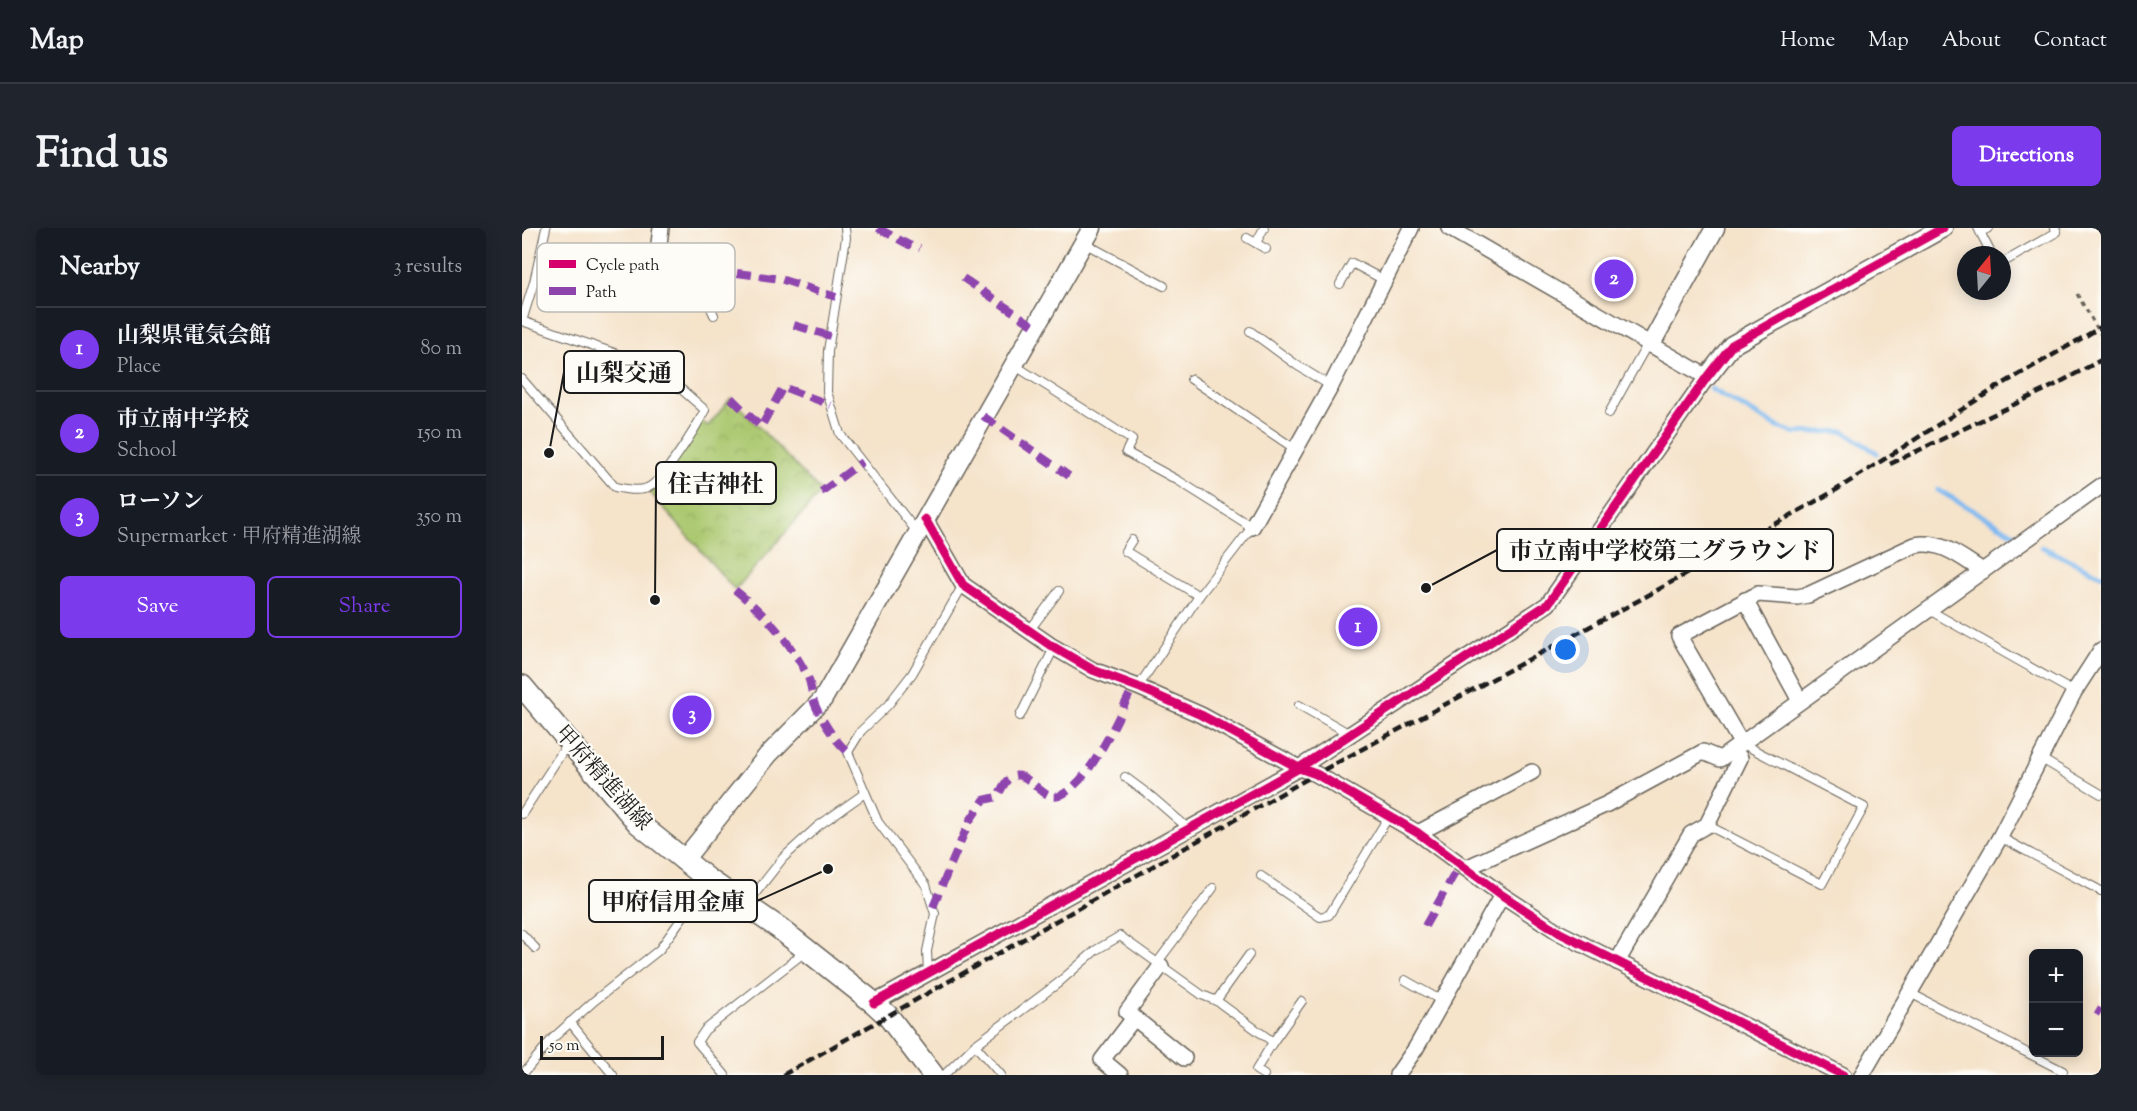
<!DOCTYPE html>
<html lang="en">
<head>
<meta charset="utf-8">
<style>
	:root { --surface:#171b24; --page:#20242c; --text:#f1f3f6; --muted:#9ea1a6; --line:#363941; --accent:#7c3aed }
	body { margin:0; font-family:"Sorts Mill Goudy","Noto Serif JP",serif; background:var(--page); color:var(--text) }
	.controls { position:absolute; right:18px; bottom:18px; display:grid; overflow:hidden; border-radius:9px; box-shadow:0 3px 15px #0003 }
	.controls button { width:54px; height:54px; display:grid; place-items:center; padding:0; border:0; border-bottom:2px solid var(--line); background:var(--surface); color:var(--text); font:30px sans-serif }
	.compass { position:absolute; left:1435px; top:18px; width:54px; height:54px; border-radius:50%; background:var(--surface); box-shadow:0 3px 15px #0003; rotate:18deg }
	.scale { position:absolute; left:18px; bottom:15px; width:124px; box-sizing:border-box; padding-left:6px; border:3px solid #1c1c1c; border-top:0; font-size:16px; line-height:21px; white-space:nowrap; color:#1c1c1c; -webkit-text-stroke:4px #fdfcf7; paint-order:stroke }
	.you { position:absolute; left:1044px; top:422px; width:21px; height:21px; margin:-15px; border:4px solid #fff; border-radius:50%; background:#1a73e8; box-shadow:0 0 0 9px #1a73e833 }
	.badge { display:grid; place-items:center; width:39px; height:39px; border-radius:50%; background:var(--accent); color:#fff; font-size:20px; font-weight:700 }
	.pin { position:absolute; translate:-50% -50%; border:3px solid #fff; box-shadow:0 2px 6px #0006 }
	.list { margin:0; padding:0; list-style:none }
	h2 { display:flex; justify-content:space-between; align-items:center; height:78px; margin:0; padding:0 24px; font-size:26px }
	h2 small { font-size:20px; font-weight:400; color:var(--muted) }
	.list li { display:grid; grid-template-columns:39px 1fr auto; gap:18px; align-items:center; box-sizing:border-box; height:84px; padding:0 24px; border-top:2px solid var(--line) }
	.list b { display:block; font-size:22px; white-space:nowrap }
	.list p { margin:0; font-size:20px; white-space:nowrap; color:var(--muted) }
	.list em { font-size:20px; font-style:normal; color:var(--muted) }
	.actions { display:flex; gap:12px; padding:18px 24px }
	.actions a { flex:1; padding:14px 0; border:2px solid var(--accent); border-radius:9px; text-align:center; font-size:21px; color:var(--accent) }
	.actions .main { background:var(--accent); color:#fff }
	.map { position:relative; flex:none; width:1579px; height:847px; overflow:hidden; border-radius:9px }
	header { display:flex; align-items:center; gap:36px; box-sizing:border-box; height:84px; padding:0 30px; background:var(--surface); border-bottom:2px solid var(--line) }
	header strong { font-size:28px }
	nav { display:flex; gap:33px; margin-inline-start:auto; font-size:21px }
	.intro { display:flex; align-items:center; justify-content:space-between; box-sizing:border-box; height:144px; padding:0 36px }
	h1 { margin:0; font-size:42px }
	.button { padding:15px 27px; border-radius:9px; background:var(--accent); color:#fff; font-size:21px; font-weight:700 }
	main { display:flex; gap:36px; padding:0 36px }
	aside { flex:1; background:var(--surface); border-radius:9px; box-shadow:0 3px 15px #0003 }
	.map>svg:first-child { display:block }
</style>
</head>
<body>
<header>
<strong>Map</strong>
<nav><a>Home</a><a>Map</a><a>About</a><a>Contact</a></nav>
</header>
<div class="intro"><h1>Find us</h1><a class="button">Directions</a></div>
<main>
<aside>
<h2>Nearby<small>3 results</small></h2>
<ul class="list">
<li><span class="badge">1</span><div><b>山梨県電気会館</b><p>Place</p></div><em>80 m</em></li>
<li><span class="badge">2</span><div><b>市立南中学校</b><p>School</p></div><em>150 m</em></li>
<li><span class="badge">3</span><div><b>ローソン</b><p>Supermarket · 甲府精進湖線</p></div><em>350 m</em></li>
</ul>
<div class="actions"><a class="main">Save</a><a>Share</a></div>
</aside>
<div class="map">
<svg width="1579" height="847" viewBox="0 0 1579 847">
	<defs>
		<pattern id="park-crowns" width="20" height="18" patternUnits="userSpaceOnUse" patternTransform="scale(1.5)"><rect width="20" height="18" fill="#aac76e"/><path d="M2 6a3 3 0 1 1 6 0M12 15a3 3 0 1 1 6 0" fill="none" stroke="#92aa5f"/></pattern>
	</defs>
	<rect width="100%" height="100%" fill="#fdfcf7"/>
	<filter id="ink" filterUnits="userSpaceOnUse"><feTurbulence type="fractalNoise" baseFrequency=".0167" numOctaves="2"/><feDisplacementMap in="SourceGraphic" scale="12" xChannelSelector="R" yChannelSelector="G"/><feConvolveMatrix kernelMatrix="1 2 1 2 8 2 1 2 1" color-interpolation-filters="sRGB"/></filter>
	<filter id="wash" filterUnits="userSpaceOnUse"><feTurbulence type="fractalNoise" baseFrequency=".008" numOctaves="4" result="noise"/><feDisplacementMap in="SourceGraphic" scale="24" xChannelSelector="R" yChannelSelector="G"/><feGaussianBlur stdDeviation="1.35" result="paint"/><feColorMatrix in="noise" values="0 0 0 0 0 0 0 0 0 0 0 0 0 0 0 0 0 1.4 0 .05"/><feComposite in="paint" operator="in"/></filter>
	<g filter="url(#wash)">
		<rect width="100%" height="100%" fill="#f5e3ca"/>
		<polygon fill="url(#park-crowns)" stroke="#637245" stroke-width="1.5" points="209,170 299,264 213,362 125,261 178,192 186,198"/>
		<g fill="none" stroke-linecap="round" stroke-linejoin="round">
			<g stroke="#7eb9f0" stroke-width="5">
				<polyline points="1189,161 1258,200 1273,205 1321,203 1355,225"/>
				<polyline points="1416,262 1494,307"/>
				<polyline points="1520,319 1579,347"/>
			</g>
		</g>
	</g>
	<g filter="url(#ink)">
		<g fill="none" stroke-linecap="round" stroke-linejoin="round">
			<g stroke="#686259" stroke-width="10">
				<g id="service">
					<polyline points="323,0 324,10 306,123 305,164 318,206 395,304"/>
					<polyline points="1456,0 1470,27"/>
					<polyline points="1458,4 1467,0"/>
					<polyline points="725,10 744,21"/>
					<polyline points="562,15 642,58"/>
					<polyline points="734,15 742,0"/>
					<polyline points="1480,35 1535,4 1533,0"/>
					<polyline points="176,51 192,87"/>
					<polyline points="818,56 830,35 862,52"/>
					<path d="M0,93L124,136L159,161L183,182C175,198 141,254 125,260C116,264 102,261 93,259L0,151"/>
					<polyline points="0,93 12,54 24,0"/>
					<polyline points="728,103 776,138 809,158"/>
					<polyline points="492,137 610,212 604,224 657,253 730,299 677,368 616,459"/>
					<polyline points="669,151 773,221"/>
					<polyline points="1087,185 1126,115"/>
					<polyline points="610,312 603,323 677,368"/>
					<polyline points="1407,382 1552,464"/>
					<polyline points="507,403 537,363"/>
					<polyline points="777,477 828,506"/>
					<polyline points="498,488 532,420"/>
					<polyline points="1518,530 1579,566"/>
					<polyline points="603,549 630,569 667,601"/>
					<polyline points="0,586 46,515"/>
					<polyline points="1185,597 1300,656 1342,579 1219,515"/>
					<polyline points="1478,609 1579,663"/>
					<polyline points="739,648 798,689 807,687 867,588"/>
					<polyline points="225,676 261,630 296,598 343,565"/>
					<polyline points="0,706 13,720"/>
					<polyline points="635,735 691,660"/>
					<polyline points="406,745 405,723 413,686 404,657 356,594 326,524 339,503 366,477 390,446 441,357"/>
					<polyline points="883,752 920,773"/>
					<polyline points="1388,765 1541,843"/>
					<polyline points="694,773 727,727"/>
					<polyline points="48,794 91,847"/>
					<polyline points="751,814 780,773"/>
					<polyline points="453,817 479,847"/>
					<polyline points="0,847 30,811 72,773 137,722 186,654"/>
					<polyline points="203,847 175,814 183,802 283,724"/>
					<polyline points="422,847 453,817 535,756 574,722 598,708 680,767 695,773 751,814 734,842 742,847"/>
				</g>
			</g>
			<g stroke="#686259" stroke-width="18">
				<g id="minor">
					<polyline points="139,0 133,47 176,51"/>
					<polyline points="403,291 441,357 528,417 571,442 616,459 679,487 777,540 794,546 896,605 980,667 1038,705 1321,847"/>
					<polyline points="730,299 809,158 889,0"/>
					<polyline points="1223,372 1278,473"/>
					<path d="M1219,515L1157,408L1236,366L1275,369L1286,367L1393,317C1418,311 1440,330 1461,343"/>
					<polyline points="896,605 1010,544"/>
					<polyline points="944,640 1085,576 1181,524 1198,531 1579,258"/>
					<polyline points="1095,734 1169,606 1185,597 1218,530 1211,522"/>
					<polyline points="639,738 605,784 662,830"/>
					<polyline points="352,775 777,540 1026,376 1185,149 927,0"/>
					<polyline points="598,847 580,832 612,790"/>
					<polyline points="875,847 894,820 980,667"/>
					<polyline points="1340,847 1478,609 1552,464 1579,422"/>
				</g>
			</g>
			<g stroke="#686259" stroke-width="21">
				<g id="tertiary">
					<polyline points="1129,116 1193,0"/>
					<polyline points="1185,149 1210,117 1421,0"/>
					<polyline points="161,633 246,527 301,471 570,0"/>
				</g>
			</g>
			<g stroke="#686259" stroke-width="24">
				<polyline id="secondary" points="0,458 116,595 187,652 257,700 352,775 366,788 411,847"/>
			</g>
			<polyline stroke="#686259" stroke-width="3" stroke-dasharray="4.5 4.5" stroke-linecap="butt" points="1555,66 1579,107"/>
			<use href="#service" stroke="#fff" stroke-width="8"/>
			<use href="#minor" stroke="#fff" stroke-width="15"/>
			<use href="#tertiary" stroke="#fff" stroke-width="18"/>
			<use href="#secondary" stroke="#fff" stroke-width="21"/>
			<g stroke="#1c1c1c" stroke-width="4.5" stroke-dasharray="9 4.5" stroke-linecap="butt">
				<polyline points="1368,236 1531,158 1579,132"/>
				<polyline points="261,847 794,546 1123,369 1314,262 1472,161 1579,99"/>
			</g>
			<g stroke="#8e44ad" stroke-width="8" stroke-dasharray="15 8" stroke-linecap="butt">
				<polyline points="356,0 387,17 398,20"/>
				<polyline points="215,45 258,51 314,69"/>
				<polyline points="441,50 512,98"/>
				<polyline points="272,97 308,108"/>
				<polyline points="209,170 239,199 261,159 309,177"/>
				<polyline points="461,188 547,248"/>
				<polyline points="299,264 340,234"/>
				<path d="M213,362C243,386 268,413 285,447C290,457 289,469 294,479C301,494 313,513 326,524"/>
				<path d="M411,679L447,594L462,572L475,569C479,563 482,554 488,550C505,538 519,574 537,568C569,555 597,487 612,457"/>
				<polyline points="903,698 938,636"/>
				<polyline points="1574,782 1579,785"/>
			</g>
			<g stroke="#fdfcf7" stroke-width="13">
				<g id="cycleway">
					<polyline points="403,291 441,357 528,417 571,442 616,459 679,487 777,540 794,546 896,605 980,667 1038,705 1321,847"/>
					<polyline points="352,775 777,540 1026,376 1185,149 1210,117 1421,0"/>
				</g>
			</g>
			<use href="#cycleway" stroke="#d6006c" stroke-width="9"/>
		</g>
	</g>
	<g text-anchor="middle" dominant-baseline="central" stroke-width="4.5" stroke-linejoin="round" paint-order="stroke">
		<g font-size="22" fill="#1c1c1c" stroke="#fdfcf7">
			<text transform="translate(80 551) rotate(48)">甲府精進湖線</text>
		</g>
	</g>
	<rect x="15" y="15" width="198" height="69" rx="9" fill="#fdfcf7" stroke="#bab9b5" stroke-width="1.5"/>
	<rect x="27" y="32" width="27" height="8" fill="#d6006c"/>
	<rect x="27" y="59" width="27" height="8" fill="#8e44ad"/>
	<g font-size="16" fill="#1c1c1c">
		<text x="64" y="42">Cycle path</text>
		<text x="64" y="69">Path</text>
	</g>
	<path fill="none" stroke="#1c1c1c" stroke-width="2" d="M27 225L42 144M133 372L134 255M904 360L975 322M306 641L235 673"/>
	<g fill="#1c1c1c" stroke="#fdfcf7" stroke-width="2">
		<circle cx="27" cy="225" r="6"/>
		<circle cx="133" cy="372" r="6"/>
		<circle cx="904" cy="360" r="6"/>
		<circle cx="306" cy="641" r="6"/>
	</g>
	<g fill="#fdfcf7" stroke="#1c1c1c" stroke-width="2">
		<rect x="42" y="123" width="120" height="42" rx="6"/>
		<rect x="134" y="234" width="120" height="42" rx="6"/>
		<rect x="975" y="301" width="336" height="42" rx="6"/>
		<rect x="67" y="652" width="168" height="42" rx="6"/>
	</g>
	<g font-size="24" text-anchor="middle" font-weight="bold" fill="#1c1c1c">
		<text x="102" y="153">山梨交通</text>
		<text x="194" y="264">住吉神社</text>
		<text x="1143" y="331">市立南中学校第二グラウンド</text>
		<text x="151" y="682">甲府信用金庫</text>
	</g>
</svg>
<div class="controls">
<button>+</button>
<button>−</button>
</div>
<svg class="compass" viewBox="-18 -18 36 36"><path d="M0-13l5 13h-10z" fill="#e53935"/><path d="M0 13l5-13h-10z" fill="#9ea1a6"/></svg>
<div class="scale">50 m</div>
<div class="you"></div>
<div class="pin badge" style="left:836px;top:399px">1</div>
<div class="pin badge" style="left:1092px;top:51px">2</div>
<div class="pin badge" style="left:170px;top:487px">3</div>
</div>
</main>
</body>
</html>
